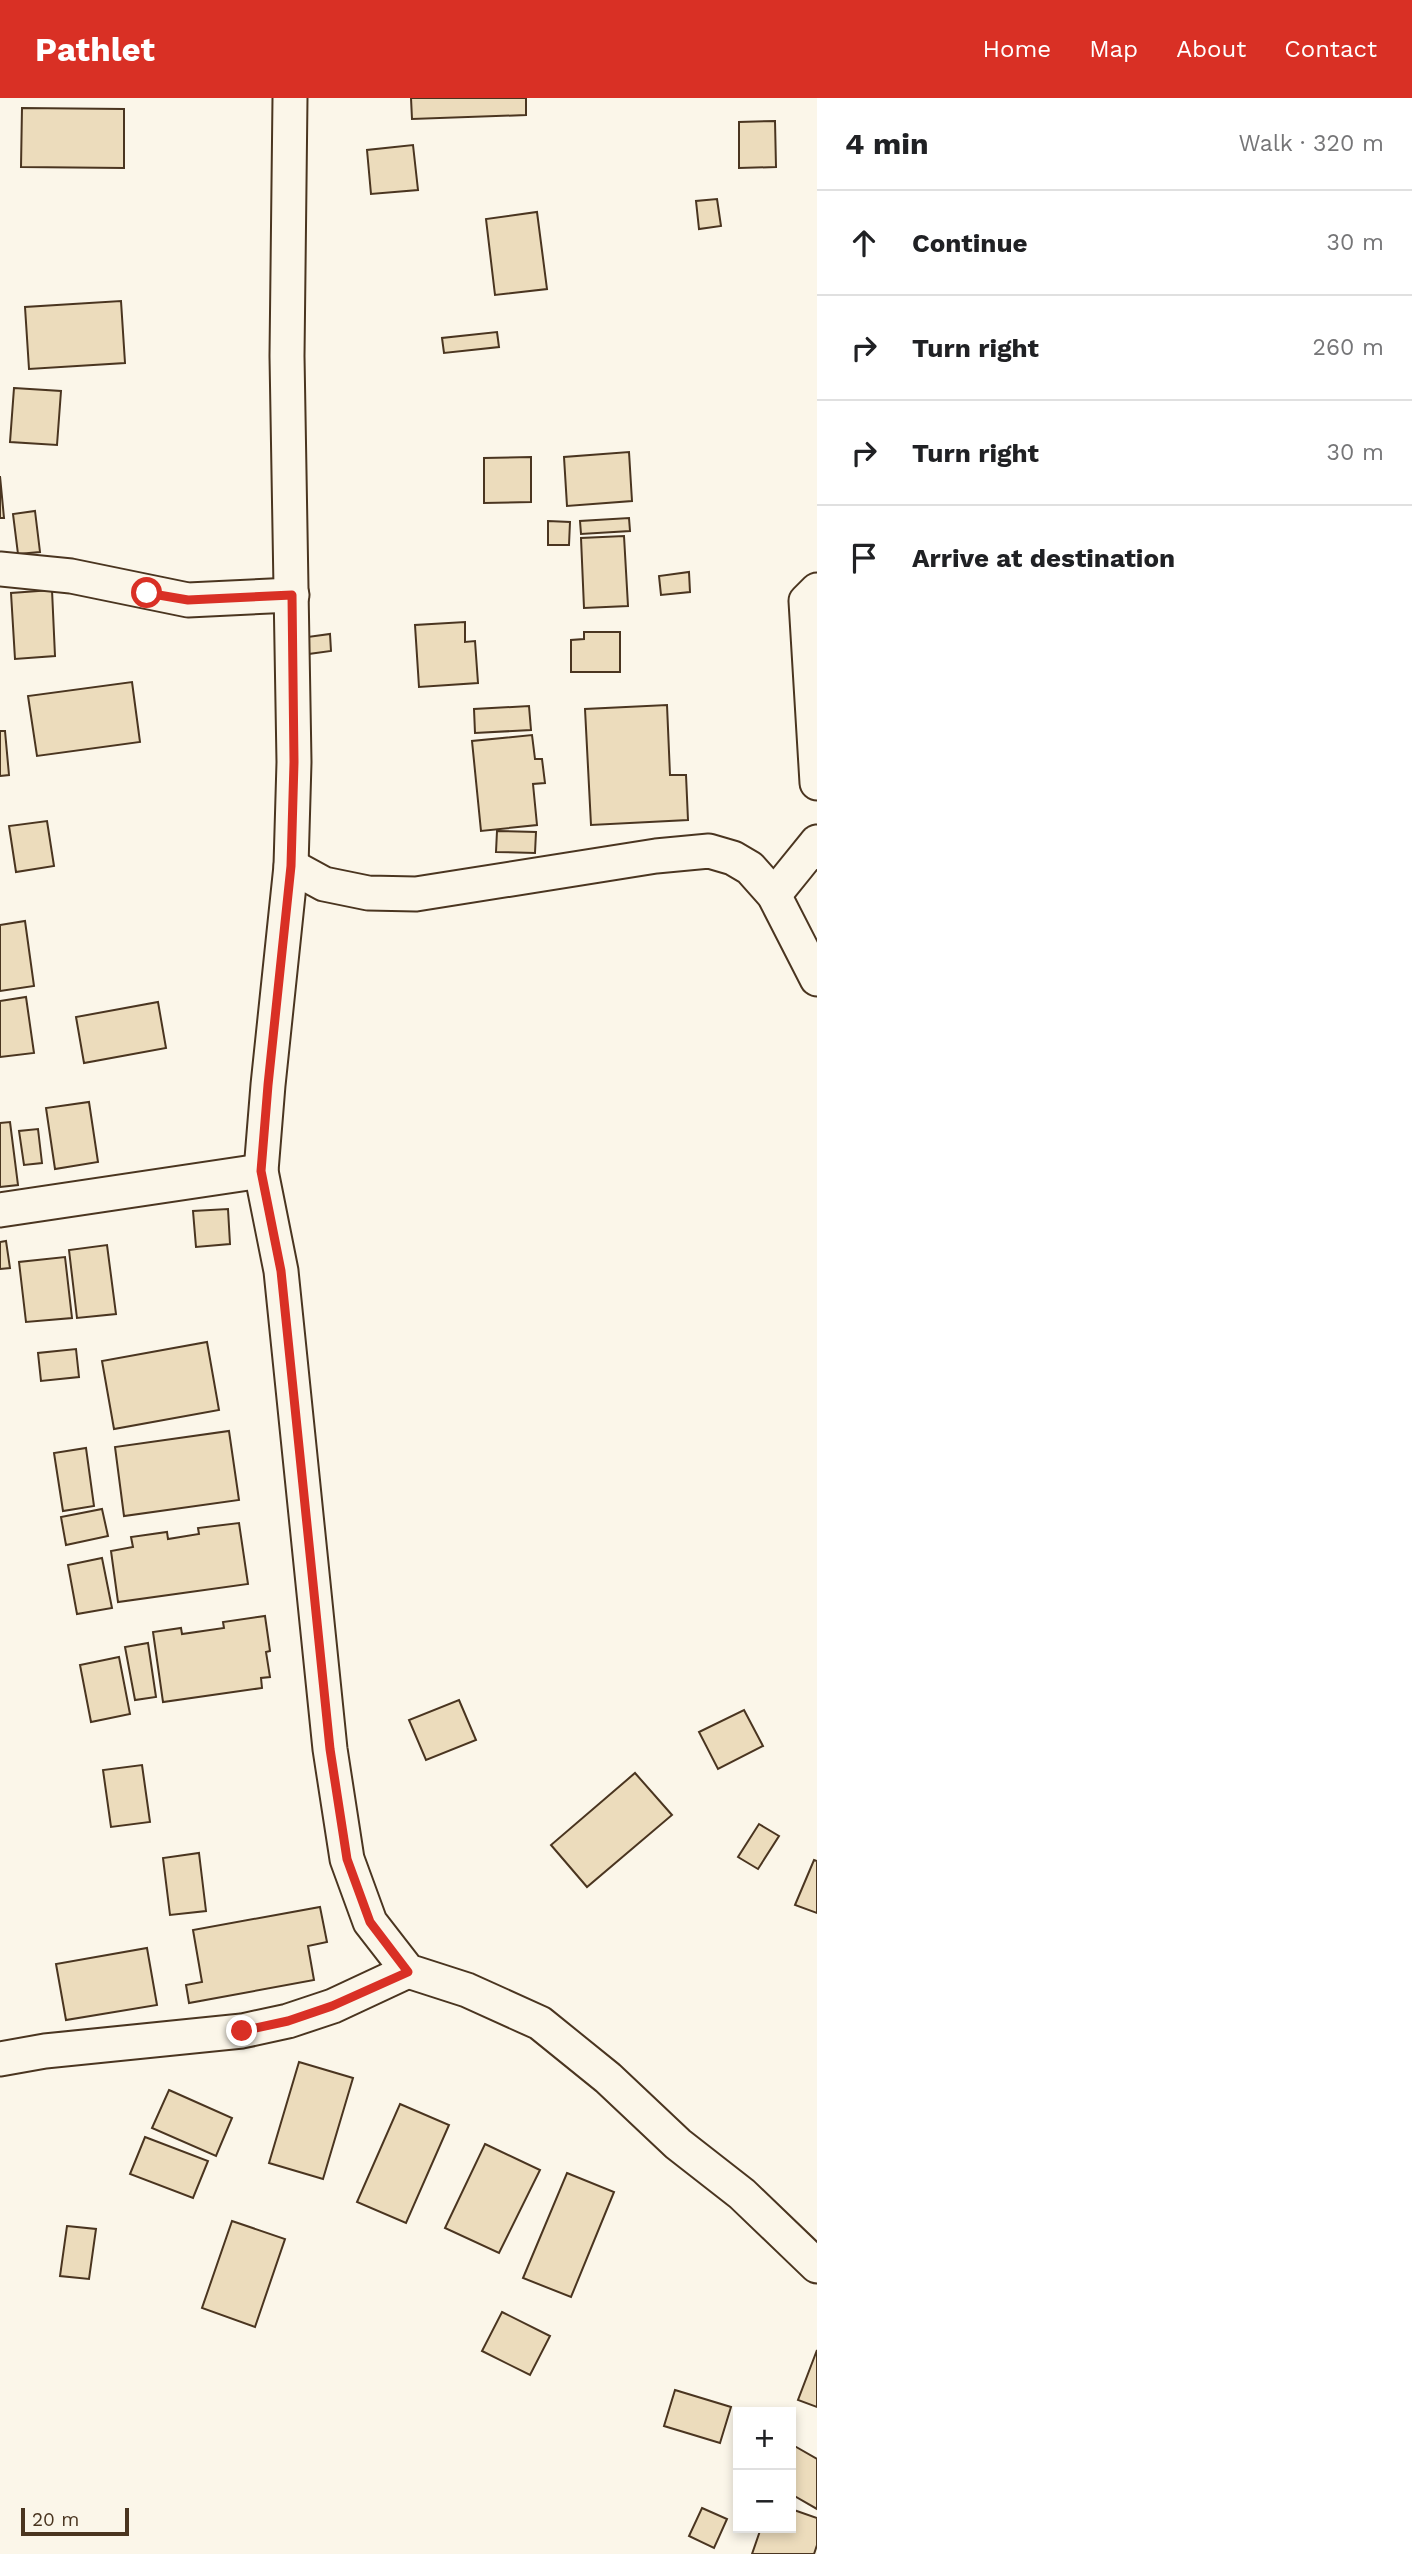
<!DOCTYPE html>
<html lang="en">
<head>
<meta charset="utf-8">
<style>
	:root { --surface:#fff; --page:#f2f2f2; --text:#202124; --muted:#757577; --line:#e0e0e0; --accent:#d93025 }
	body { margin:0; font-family:"Work Sans",sans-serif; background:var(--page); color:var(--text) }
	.controls { position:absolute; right:21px; bottom:21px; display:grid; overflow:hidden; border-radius:0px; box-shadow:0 4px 10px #0003 }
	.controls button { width:63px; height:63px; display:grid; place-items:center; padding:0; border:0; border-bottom:2px solid var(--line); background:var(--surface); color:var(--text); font:35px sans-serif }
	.scale { position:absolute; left:21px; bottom:18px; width:108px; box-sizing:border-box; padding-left:7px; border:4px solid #4a3520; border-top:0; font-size:19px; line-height:24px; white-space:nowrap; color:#4a3520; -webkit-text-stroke:5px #fbf6e9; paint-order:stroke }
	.stop { position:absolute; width:21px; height:21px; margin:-16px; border:5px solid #d93025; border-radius:50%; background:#fff }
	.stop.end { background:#d93025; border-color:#fff; box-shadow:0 2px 7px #0008 }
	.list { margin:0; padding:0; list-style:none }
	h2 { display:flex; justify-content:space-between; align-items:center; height:91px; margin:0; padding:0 28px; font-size:30px }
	h2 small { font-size:23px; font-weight:400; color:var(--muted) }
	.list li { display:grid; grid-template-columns:46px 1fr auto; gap:21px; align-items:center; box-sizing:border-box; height:105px; padding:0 28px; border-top:2px solid var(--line) }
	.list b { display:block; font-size:26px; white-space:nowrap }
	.list em { font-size:23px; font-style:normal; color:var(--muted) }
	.icon { flex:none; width:38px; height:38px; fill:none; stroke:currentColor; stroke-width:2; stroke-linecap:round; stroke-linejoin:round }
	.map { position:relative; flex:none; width:817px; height:2456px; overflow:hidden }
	header { display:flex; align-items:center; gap:42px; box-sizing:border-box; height:98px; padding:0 35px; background:var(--accent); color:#fff }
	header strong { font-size:33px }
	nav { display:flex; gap:38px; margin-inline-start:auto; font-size:24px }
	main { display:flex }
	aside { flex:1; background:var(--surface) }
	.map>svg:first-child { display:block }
</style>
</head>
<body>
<header>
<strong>Pathlet</strong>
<nav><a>Home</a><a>Map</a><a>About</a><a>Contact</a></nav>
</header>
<main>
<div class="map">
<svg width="817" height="2456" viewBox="0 0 817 2456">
	<rect width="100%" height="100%" fill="#fbf6e9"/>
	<g fill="#ecdcbc" stroke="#4a3520" stroke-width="2">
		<polygon points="411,0 526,0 526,17 412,21"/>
		<polygon points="22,10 124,11 124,70 21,69"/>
		<polygon points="775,23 776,69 739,70 739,24"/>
		<polygon points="413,47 418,92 371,96 367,52"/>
		<polygon points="717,101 721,128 699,131 696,103"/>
		<polygon points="537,114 547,191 495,197 486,121"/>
		<polygon points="121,203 125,265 29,271 25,209"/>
		<polygon points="497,234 499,249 444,255 442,240"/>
		<polygon points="14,290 61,293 57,347 10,344"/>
		<polygon points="629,354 632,403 567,408 564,359"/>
		<polygon points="531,359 531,404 484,405 484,360"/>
		<polygon points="0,378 4,420 0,420"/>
		<polygon points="35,413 40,454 18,456 13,416"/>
		<polygon points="629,420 630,433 581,436 580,423"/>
		<polygon points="548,423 570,424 569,447 548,447"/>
		<polygon points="624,438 628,508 584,510 581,440"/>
		<polygon points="689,474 690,494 661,497 659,478"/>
		<polygon points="52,492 55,558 15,561 11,495"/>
		<polygon points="465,524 465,544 475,543 478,585 419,589 415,527"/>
		<polygon points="584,534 620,534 620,574 571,574 571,542 584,541"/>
		<polygon points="330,536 331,553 301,557 300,540"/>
		<polygon points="132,584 140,644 37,658 28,598"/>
		<polygon points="667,607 670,677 686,677 688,722 591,727 585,611"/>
		<polygon points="529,608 531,632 475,635 474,611"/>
		<polygon points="0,633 5,633 9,677 0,678"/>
		<polygon points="532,637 535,661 542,661 545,685 533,686 537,727 481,733 472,643"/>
		<polygon points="47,723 54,768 16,774 9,728"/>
		<polygon points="497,733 536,734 535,755 496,754"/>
		<polygon points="25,823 34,888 0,893 0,827"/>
		<polygon points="26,899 34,955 0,959 0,903"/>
		<polygon points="158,904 166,950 84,965 76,919"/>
		<polygon points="89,1004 98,1064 55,1071 46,1010"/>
		<polygon points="10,1024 18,1087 0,1089 0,1025"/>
		<polygon points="38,1031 42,1065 24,1067 19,1033"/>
		<polygon points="228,1111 230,1146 196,1149 193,1113"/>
		<polygon points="6,1143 10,1170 0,1171 0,1144"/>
		<polygon points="107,1147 116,1216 77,1220 69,1152"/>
		<polygon points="65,1159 72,1220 26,1224 19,1164"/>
		<polygon points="207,1244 219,1312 114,1331 102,1263"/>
		<polygon points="76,1251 79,1279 41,1283 38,1255"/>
		<polygon points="229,1333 239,1402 124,1418 115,1349"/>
		<polygon points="86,1350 94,1408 63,1413 54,1355"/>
		<polygon points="102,1411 108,1438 66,1447 61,1419"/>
		<polygon points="239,1425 248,1486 118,1504 111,1453 133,1449 131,1439 167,1434 168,1441 199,1436 198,1430"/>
		<polygon points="102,1460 112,1510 77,1516 68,1467"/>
		<polygon points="265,1518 270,1553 266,1554 270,1579 261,1580 262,1590 163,1604 153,1534 181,1530 182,1536 224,1530 223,1524"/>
		<polygon points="148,1545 156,1599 135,1602 125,1549"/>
		<polygon points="119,1559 130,1616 91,1624 80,1567"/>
		<polygon points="459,1602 476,1642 426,1662 409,1622"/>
		<polygon points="744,1612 763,1648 718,1671 699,1634"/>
		<polygon points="142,1667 150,1724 111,1729 103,1672"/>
		<polygon points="635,1675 672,1717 587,1789 551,1747"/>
		<polygon points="759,1726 779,1738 758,1771 738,1759"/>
		<polygon points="199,1755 206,1813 170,1817 163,1760"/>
		<polygon points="814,1762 817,1763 817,1815 795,1807"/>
		<polygon points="320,1809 327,1844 308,1848 314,1882 189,1905 186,1887 202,1884 193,1832"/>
		<polygon points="147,1850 157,1907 66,1922 56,1866"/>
		<polygon points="299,1964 353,1980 323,2081 269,2065"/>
		<polygon points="169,1992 232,2020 216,2058 152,2030"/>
		<polygon points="400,2006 449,2027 406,2125 357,2104"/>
		<polygon points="145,2039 208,2063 193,2100 130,2076"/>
		<polygon points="485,2046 540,2072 499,2155 445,2130"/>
		<polygon points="567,2075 614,2094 571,2199 523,2180"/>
		<polygon points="232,2123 285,2141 255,2229 202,2210"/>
		<polygon points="67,2128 96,2131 89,2181 60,2178"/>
		<polygon points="502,2214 550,2238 530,2277 482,2253"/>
		<polygon points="817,2252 817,2309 798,2302"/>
		<polygon points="675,2292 731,2309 720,2345 664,2328"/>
		<polygon points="791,2346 817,2361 817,2411 791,2396"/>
		<polygon points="702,2410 727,2421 714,2450 689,2438"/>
		<polygon points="791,2411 817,2420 817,2447 814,2456 752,2456 761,2430 791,2430"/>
	</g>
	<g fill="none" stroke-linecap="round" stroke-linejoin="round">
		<g stroke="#4a3520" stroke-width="37">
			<g id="minor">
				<polyline points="290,0 287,258 294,664 291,768 268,987 261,1073 281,1173 330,1651 347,1761 370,1824 408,1873 467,1892 540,1925 608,1980 678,2046 742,2096 817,2168"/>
				<polyline points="0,471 71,478 188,502 292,497"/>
				<polyline points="817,492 806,503 817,685"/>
				<polyline points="291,768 324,786 368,795 416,796 656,758 709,753 733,760 750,770 774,797 817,881"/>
				<polyline points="774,797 817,744"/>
				<polyline points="0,1112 261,1073"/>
				<polyline points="0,1961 45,1953 242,1933 288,1923 333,1908 408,1873"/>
			</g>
		</g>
		<use href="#minor" stroke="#fbf6e9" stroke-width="33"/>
	</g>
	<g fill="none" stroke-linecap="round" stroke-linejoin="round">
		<polyline stroke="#d93025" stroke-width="9" points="147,495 188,502 292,497 294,664 291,768 268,987 261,1073 281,1173 330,1651 347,1761 370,1824 408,1874 332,1908 288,1923 242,1933"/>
	</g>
</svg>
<div class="controls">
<button>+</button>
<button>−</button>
</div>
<div class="scale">20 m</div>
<div class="stop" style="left:147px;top:495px"></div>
<div class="stop end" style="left:242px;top:1933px"></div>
</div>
<aside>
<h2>4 min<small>Walk · 320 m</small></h2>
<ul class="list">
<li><svg class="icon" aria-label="ahead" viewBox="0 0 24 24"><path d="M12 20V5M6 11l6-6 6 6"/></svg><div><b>Continue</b></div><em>30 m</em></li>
<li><svg class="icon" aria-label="right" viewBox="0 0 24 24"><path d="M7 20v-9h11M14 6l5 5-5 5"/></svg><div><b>Turn right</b></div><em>260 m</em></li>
<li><svg class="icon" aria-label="right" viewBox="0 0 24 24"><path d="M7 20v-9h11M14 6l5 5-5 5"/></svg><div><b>Turn right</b></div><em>30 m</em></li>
<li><svg class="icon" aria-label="arrive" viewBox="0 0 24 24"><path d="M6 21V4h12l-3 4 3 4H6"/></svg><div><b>Arrive at destination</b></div></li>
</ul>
</aside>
</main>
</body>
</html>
